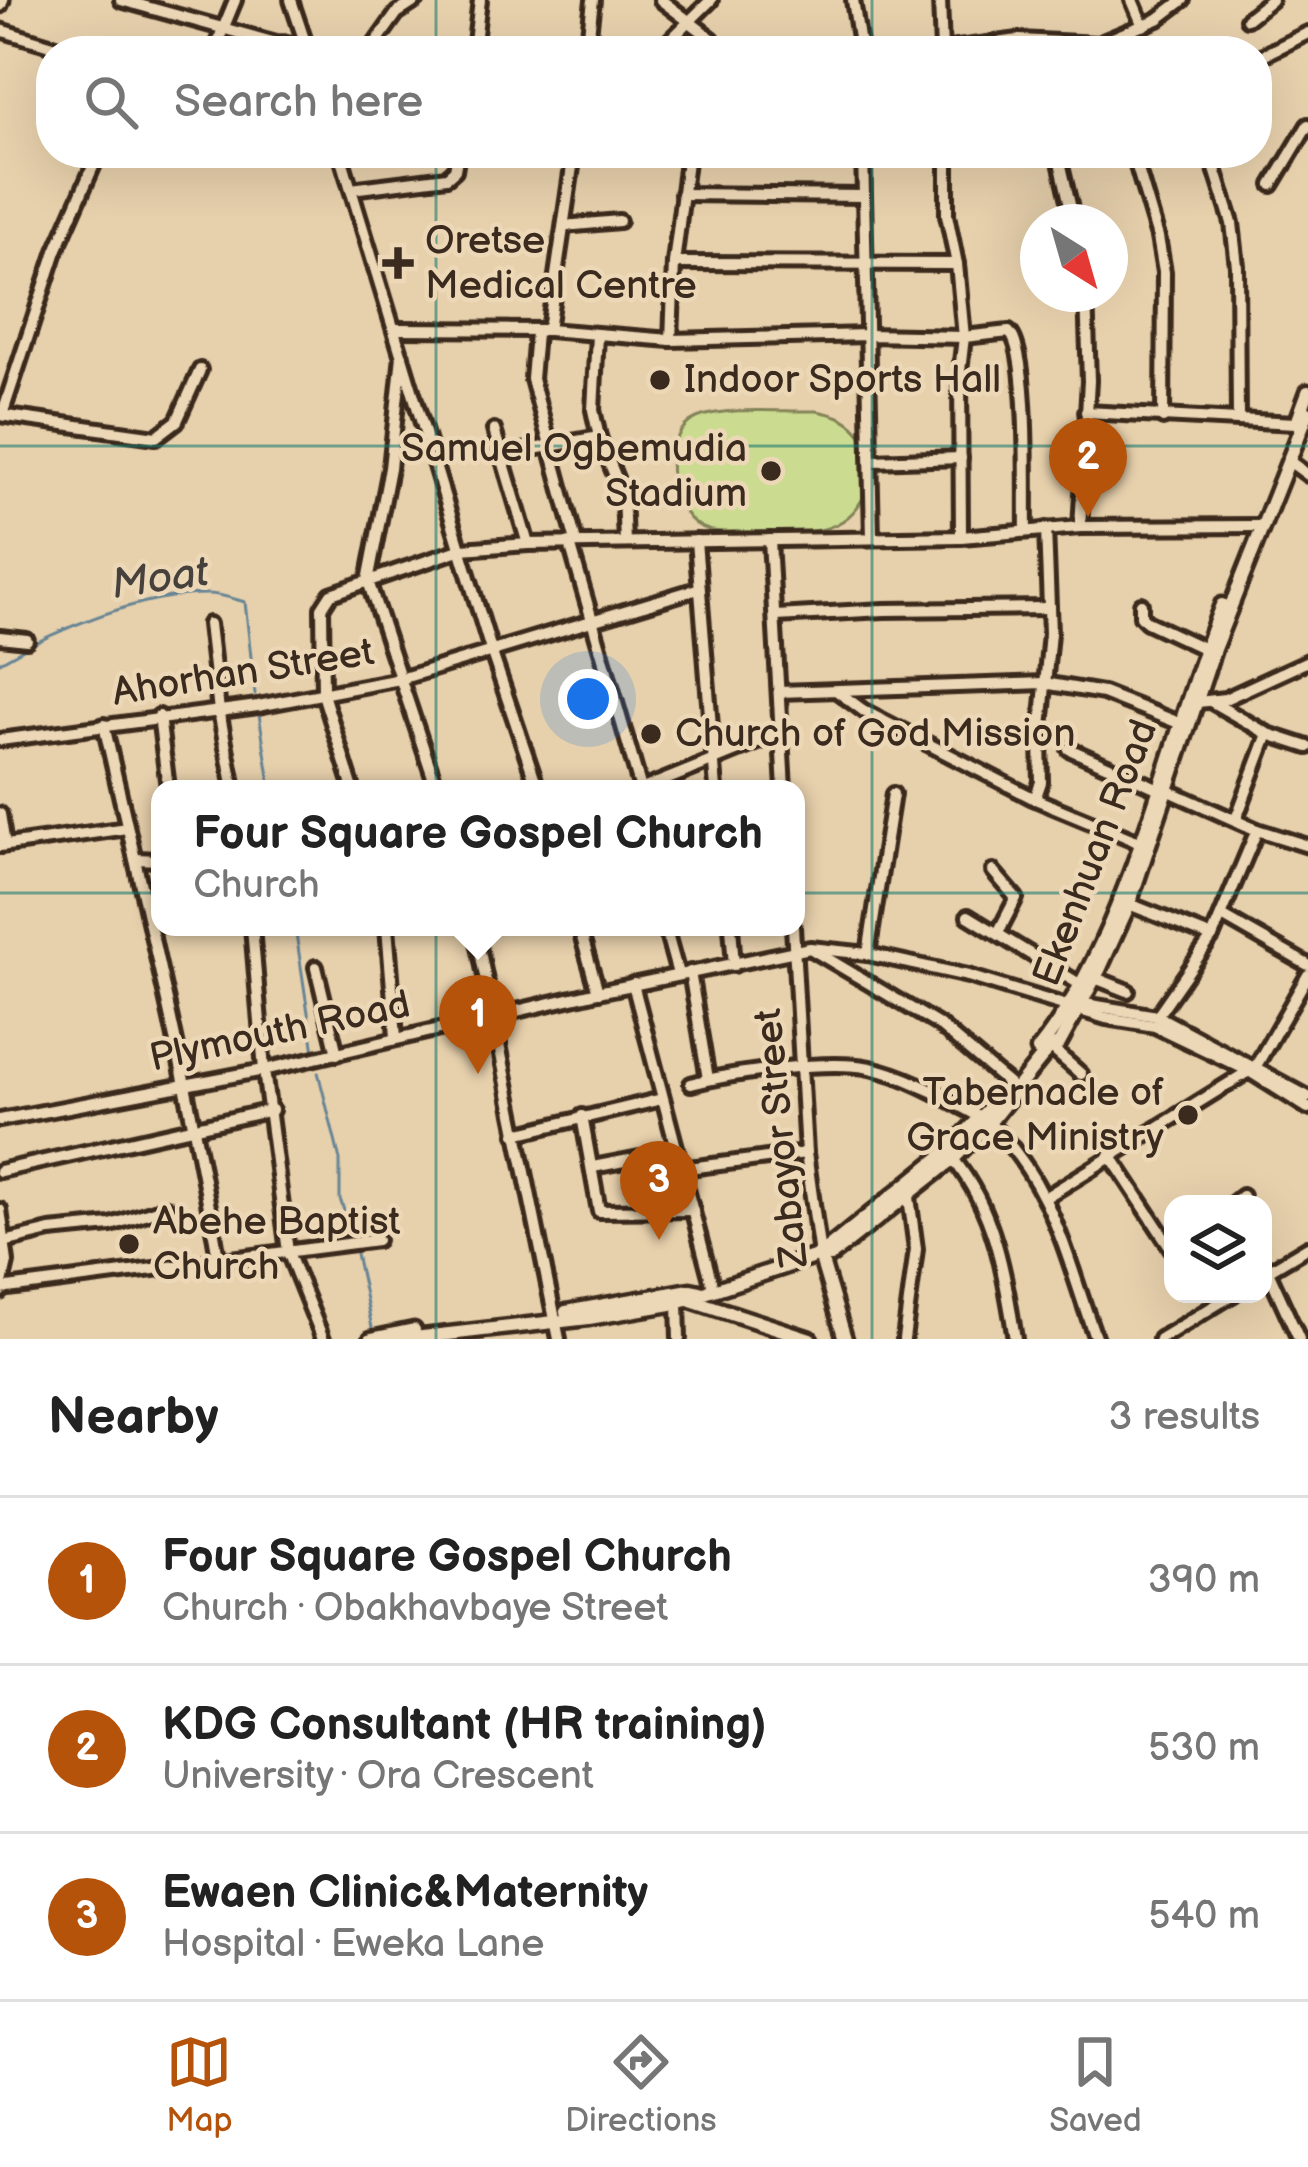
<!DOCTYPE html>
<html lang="en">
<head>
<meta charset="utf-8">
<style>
	:root { --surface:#fff; --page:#f2f2f2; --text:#222; --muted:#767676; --line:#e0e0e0; --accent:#b45309 }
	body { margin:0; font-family:"Balsamiq Sans",sans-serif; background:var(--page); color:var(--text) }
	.controls { position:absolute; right:36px; bottom:36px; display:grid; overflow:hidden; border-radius:24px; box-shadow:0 12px 48px #0002 }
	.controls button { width:108px; height:108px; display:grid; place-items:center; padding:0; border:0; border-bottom:3px solid var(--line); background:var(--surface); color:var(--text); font:60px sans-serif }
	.compass { position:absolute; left:1020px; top:204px; width:108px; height:108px; border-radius:50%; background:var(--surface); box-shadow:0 12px 48px #0002; rotate:143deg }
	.you { position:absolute; left:588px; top:699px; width:42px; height:42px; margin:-30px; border:9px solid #fff; border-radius:50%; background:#1a73e8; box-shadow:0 0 0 18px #1a73e833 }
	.badge { display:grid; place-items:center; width:78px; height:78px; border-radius:50%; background:var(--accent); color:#fff; font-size:39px; font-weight:700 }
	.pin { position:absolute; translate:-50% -99px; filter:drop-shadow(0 3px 6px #0008) }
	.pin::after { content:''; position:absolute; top:63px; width:42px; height:36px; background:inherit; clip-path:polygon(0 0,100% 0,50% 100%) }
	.popup { position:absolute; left:151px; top:780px; width:654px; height:156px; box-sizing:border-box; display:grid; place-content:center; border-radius:24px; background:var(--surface); filter:drop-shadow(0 3px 9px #0005); font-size:39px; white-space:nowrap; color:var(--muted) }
	.popup b { font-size:45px; color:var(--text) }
	.popup::after { content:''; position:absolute; left:50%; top:100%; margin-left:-24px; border:24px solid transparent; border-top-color:var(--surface) }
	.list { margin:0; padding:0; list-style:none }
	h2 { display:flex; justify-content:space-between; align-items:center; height:156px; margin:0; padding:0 48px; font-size:51px }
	h2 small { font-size:39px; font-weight:400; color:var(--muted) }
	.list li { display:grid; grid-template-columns:78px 1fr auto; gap:36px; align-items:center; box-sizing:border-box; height:168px; padding:0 48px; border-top:3px solid var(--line) }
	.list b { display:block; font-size:45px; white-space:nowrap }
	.list p { margin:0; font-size:39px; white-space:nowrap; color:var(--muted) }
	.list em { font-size:39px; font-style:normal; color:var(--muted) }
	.icon { flex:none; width:66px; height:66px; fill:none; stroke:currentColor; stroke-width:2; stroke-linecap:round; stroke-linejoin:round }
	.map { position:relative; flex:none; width:1308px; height:1339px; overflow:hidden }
	.search { position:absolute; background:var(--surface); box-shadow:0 12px 48px #0002; left:36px; right:36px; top:36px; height:132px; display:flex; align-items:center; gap:30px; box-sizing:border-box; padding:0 42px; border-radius:48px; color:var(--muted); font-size:45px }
	.sheet { height:660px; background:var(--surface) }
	nav { display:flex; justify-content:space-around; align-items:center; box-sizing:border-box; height:168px; border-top:3px solid var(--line); background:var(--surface); font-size:33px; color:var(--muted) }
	nav a { display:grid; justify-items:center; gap:6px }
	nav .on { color:var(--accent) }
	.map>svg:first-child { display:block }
</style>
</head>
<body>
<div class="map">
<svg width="1308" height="1339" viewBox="0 0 1308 1339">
	<rect width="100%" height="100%" fill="#e7d0ac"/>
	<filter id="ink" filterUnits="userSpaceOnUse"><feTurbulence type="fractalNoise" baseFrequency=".00833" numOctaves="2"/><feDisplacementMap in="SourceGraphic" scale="24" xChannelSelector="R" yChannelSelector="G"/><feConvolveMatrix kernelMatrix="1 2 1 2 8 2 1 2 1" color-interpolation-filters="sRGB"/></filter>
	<g filter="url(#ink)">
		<path fill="#cbdc91" stroke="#838358" stroke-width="3" d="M817,411C832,414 846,417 857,430C882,459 870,508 837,524C809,538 768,531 737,532C725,532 713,533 701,527C667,510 658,434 697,418C727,406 784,412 817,411Z"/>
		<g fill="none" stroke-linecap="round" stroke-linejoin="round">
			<g stroke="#678595" stroke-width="3">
				<path d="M0,662C56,629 141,594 208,594C220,594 234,599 245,602L255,694"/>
				<polyline points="258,708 271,789"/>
				<polyline points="295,927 314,1052"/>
				<polyline points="318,1072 340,1160 340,1199 354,1239"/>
				<polyline points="355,1249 373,1332"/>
			</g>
			<g stroke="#3b2a1e" stroke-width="20">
				<g id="minor">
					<polyline points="121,0 276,43 306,44"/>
					<polyline points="291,0 307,48"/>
					<polyline points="661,0 712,39 717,51"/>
					<polyline points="853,0 861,51"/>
					<polyline points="940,0 942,51"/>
					<polyline points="1132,0 1143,26"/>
					<polyline points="1247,19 1271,0"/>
					<polyline points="0,30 70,51"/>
					<polyline points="942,50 1019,40 1098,44 1158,19 1183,0"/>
					<polyline points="214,51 235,0"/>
					<polyline points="370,51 397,13 417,0"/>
					<polyline points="474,51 480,0"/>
					<polyline points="587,51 593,0"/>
					<polyline points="659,51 711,0"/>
					<polyline points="1257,58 1308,33"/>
					<polyline points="159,153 166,156"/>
					<polyline points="340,153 491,650 538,789"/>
					<polyline points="863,153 872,537"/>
					<polyline points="947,153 947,215 957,264 964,337 960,371 961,537"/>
					<polyline points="1058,153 1074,222"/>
					<polyline points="1133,153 1158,237 1164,272 1163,418"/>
					<polyline points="1210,153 1232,223 1237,266 1238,420"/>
					<polyline points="1272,185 1308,125"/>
					<polyline points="351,189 447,177 455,170 458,153"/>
					<polyline points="682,194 864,196"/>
					<polyline points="564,226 619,221"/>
					<polyline points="674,263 957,264"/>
					<path d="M395,329L548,330L671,340L868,335L964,337L1009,332C1030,350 1025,497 1026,531"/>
					<polyline points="548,330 574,153"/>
					<polyline points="536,333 532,379 576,542"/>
					<polyline points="597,335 593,410 599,437 623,495 625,542"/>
					<polyline points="671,340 674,263 688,153"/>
					<polyline points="402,356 390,468 368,581 437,789"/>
					<polyline points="1086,412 1296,423"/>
					<polyline points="0,415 156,437 177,421 200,370"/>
					<polyline points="2,415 56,251 99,153"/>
					<polyline points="494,430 528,544"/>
					<polyline points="500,455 599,437"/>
					<polyline points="872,461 961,458"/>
					<polyline points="1289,461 1308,475"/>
					<polyline points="1080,527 1089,381 1086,294"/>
					<polyline points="770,540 784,789"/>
					<polyline points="696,541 716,789"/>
					<polyline points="570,544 641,789"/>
					<polyline points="1141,604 1141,616 1147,622 1205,649"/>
					<polyline points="776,616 884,610 1049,608"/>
					<polyline points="209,624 219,711 234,789"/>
					<polyline points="0,637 27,640"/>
					<polyline points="837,691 864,711 1035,799 1139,842"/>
					<polyline points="779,692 1044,683 1103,693 1179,723"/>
					<polyline points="1198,702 1225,699 1308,661"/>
					<polyline points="1212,702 1268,734 1308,747"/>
					<polyline points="159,716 168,788"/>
					<path d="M104,725C145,904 188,1082 219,1263"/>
					<polyline points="0,740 258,706 400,679 697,589"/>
					<polyline points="1069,749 1157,788"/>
					<polyline points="353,789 323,694 322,608 331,594 462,549 528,544 961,537 1080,527 1261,526"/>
					<polyline points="643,789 783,732"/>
					<polyline points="1167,790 1257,830 1308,846"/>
					<polyline points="1035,799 1041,782 1040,738 1050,633 1046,529"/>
					<polyline points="0,814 5,845"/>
					<polyline points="1236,819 1268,734"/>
					<polyline points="0,846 127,828"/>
					<polyline points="135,859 160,860"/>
					<polyline points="993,871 1016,898 999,931"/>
					<polyline points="1129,904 1212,937"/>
					<polyline points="968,916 1081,985"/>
					<polyline points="1222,916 1308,965"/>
					<polyline points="252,927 264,1070 288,1252 323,1339"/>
					<polyline points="387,927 396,1037"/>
					<polyline points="475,927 559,1339"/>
					<polyline points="579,927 598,992"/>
					<polyline points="665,927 678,974"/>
					<polyline points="731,927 734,965"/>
					<polyline points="793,927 806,1153 820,1255"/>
					<polyline points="813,950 939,1025 1010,1085"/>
					<polyline points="868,954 893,794"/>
					<polyline points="316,967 337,1054"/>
					<polyline points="690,972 708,1079"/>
					<polyline points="1095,978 1128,991"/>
					<polyline points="633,984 713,1288"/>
					<polyline points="1079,1003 1157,1016 1308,1097"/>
					<polyline points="1157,1016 1212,937 1257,830"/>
					<polyline points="1050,1047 1081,1074"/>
					<polyline points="1256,1066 1308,975"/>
					<path d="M691,1084C732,1073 829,1059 870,1068C909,1076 947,1099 982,1118"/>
					<polyline points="582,1116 599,1211 693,1210"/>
					<polyline points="0,1120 264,1070 598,992 810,948 868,954 968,976 1106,1018 1155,1026 1249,1071 1308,1108"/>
					<path d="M989,1123C1053,1182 1067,1261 1096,1339"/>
					<polyline points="516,1134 662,1099"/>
					<polyline points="1110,1155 1173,1251"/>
					<path d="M953,1159C995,1210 1005,1275 1015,1339"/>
					<polyline points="593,1167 676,1151"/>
					<polyline points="681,1169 806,1153"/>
					<polyline points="0,1171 272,1110"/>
					<polyline points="1046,1197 1249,1071"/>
					<polyline points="1232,1204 1242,1196"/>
					<polyline points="0,1210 7,1262 0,1292"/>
					<polyline points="4,1242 50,1231 111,1225 166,1207"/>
					<polyline points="1268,1271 1299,1339"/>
					<polyline points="1266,1272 1308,1247"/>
					<polyline points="0,1289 377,1240"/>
					<polyline points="678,1303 679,1339"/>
					<polyline points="904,1339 916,1249 909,1197"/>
					<polyline points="1160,1339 1234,1294"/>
				</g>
			</g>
			<g stroke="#3b2a1e" stroke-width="21">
				<g id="major">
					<polyline points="0,5 2,0"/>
					<polyline points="1298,419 1308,392"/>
					<path d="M1038,1050C1130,934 1167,744 1222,605"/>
					<polyline points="820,1255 947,1152 1003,1094"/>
					<polyline points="820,1255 845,1339"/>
					<polyline points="691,1300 810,1339"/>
					<polyline points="566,1312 690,1290 700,1292"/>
					<polyline points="371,1339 414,1330"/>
					<polyline points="405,1339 589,1318 671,1304 820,1255 830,1256 953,1159 989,1123 1050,1047 1059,1044 1099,970 1129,904 1214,649 1308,412"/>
				</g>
			</g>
			<use href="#minor" stroke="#ecd7b6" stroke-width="10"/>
			<use href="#major" stroke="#ecd7b6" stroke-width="12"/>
		</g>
	</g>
	<path fill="none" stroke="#0f766e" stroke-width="3" stroke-opacity="0.55" d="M436,0V51M872,0V51M436,153V1339M872,153V1339M0,446H1308M0,893H1308"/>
	<g fill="#3b2a1e" stroke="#ecd7b6" stroke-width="4.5">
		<path d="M392 245h12v12h12v12h-12v12h-12v-12h-12v-12h12z"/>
		<circle cx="660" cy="380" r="12"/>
		<circle cx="771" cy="471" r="12"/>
		<circle cx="651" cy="734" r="12"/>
		<circle cx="1188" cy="1115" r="12"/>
		<circle cx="129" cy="1244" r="12"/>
	</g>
	<g text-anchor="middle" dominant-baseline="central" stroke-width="9" stroke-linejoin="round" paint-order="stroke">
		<g font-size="39" fill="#3b2a1e" stroke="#ecd7b6" text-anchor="start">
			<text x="425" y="241">Oretse<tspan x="425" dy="45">Medical Centre</tspan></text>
			<text x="684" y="380">Indoor Sports Hall</text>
			<text x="747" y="449" text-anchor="end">Samuel Ogbemudia<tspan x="747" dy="45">Stadium</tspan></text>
			<text x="675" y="734">Church of God Mission</text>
			<text x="1164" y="1093" text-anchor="end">Tabernacle of<tspan x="1164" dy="45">Grace Ministry</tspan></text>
			<text x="153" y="1222">Abehe Baptist<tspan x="153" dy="45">Church</tspan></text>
		</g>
		<g font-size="39" fill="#3b2a1e" stroke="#ecd7b6">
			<text transform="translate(243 673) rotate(-9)">Ahorhan Street</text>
			<text transform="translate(1096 853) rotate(-69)">Ekenhuan Road</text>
			<text transform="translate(280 1032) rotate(-12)">Plymouth Road</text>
			<text transform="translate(782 1138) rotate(-96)">Zabayor Street</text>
		</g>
		<g font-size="42" font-style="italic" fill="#46413c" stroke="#ecd7b6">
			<text transform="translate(160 579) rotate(-8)">Moat</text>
		</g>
	</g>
</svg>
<div class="controls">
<button><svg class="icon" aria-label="layers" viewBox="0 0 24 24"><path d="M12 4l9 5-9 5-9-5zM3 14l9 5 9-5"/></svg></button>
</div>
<svg class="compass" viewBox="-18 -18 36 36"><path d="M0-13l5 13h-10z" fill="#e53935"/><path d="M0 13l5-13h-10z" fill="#767676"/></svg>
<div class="you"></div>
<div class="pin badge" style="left:478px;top:1074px">1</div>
<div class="popup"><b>Four Square Gospel Church</b>Church</div>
<div class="pin badge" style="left:1088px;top:517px">2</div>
<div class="pin badge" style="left:659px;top:1240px">3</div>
<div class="search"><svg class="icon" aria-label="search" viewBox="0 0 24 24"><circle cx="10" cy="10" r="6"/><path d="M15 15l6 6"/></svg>Search here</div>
</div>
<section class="sheet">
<h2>Nearby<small>3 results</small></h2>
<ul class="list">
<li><span class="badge">1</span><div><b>Four Square Gospel Church</b><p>Church · Obakhavbaye Street</p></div><em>390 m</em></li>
<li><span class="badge">2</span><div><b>KDG Consultant (HR training)</b><p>University · Ora Crescent</p></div><em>530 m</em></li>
<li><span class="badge">3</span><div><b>Ewaen Clinic&amp;Maternity</b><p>Hospital · Eweka Lane</p></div><em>540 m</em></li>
</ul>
</section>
<nav>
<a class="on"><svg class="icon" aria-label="map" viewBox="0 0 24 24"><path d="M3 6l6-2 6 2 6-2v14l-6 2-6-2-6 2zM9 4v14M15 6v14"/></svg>Map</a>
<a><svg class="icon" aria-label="directions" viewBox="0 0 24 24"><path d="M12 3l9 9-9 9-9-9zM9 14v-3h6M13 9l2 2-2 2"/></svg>Directions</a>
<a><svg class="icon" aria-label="saved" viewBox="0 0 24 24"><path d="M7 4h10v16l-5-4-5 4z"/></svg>Saved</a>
</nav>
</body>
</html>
